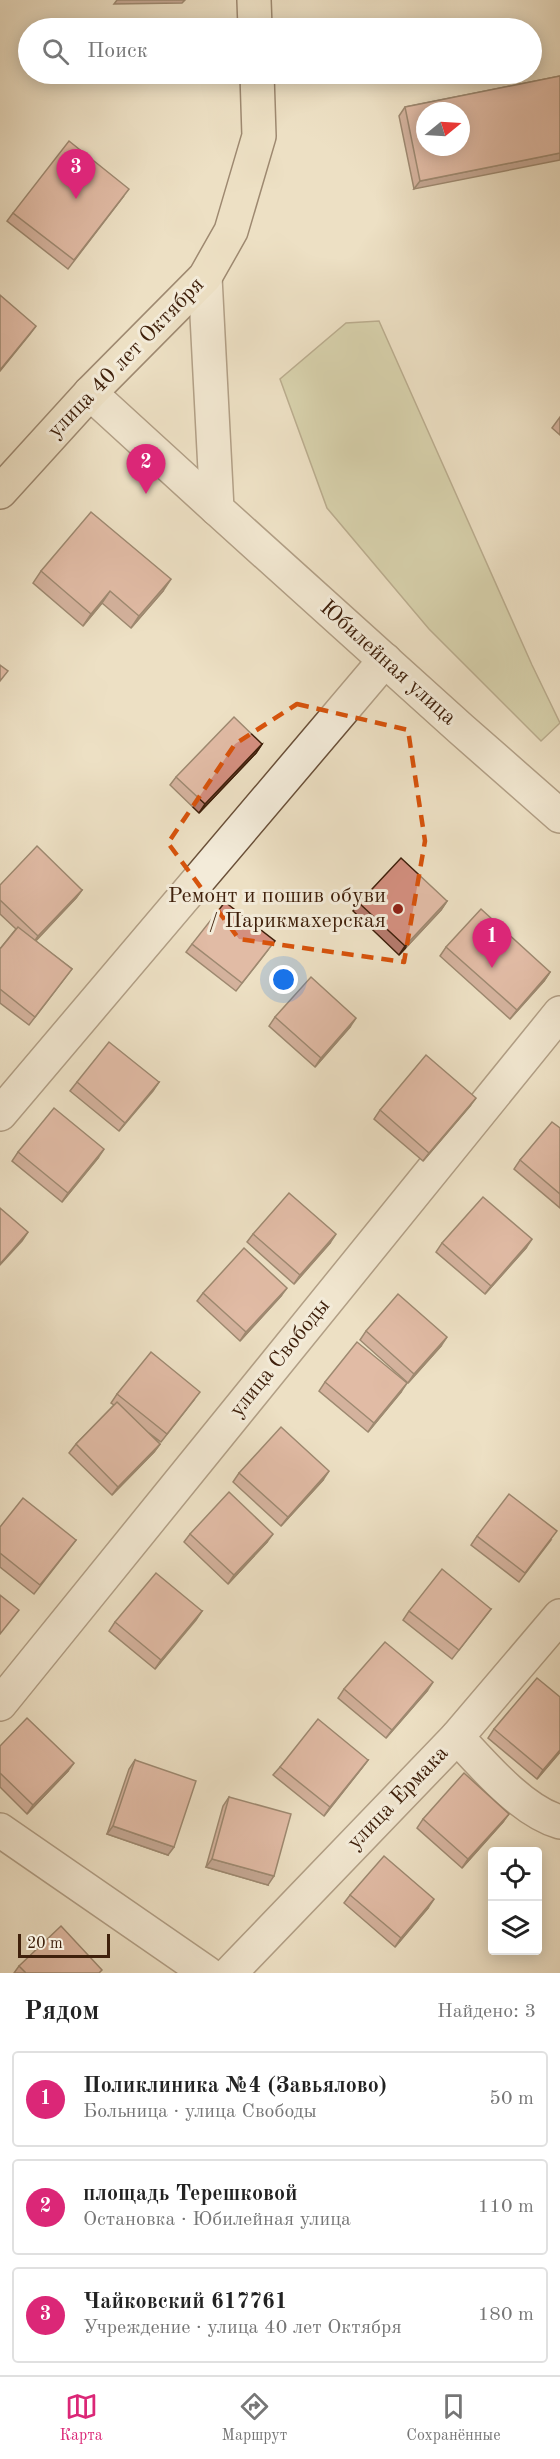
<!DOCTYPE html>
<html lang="ru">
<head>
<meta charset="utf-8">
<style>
	:root { --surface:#fff; --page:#f6f6f6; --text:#222; --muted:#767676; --line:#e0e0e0; --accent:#db2777 }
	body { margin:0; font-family:"Old Standard TT",serif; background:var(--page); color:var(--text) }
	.controls { position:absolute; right:18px; bottom:18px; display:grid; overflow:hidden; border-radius:6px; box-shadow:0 3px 15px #0003 }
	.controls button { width:54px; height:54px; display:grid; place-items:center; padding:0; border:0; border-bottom:2px solid var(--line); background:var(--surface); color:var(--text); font:30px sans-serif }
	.compass { position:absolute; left:416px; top:102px; width:54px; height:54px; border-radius:50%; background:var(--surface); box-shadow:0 3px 15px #0003; rotate:72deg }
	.scale { position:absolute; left:18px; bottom:15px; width:92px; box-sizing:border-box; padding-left:6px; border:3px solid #3f200b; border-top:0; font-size:16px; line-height:21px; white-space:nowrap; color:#3f200b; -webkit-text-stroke:4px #f3ebd9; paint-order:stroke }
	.you { position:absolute; left:284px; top:980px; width:21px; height:21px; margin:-15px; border:4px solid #fff; border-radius:50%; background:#1a73e8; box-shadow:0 0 0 9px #1a73e833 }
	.badge { display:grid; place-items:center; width:39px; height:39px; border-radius:50%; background:var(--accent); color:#fff; font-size:20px; font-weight:700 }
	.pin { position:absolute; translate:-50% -50px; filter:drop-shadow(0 2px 3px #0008) }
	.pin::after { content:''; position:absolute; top:32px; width:21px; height:18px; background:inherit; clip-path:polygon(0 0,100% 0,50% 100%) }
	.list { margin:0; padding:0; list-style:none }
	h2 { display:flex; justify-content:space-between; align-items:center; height:78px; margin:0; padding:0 24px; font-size:26px }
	h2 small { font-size:20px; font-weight:400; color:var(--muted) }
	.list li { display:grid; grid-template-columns:39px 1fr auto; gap:18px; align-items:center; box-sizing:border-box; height:96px; margin:0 12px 12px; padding:0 12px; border:2px solid var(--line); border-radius:6px }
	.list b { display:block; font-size:22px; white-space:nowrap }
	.list p { margin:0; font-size:20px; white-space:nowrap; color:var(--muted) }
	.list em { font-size:20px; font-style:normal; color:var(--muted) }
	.icon { flex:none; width:33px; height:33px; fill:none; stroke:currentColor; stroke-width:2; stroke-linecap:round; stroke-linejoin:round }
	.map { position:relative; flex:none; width:560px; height:1973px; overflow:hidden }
	.search { position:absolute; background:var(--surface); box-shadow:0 3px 15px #0003; left:18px; right:18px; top:18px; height:66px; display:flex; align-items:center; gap:15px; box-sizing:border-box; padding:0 21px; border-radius:33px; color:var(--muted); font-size:22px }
	.sheet { height:402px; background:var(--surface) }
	nav { display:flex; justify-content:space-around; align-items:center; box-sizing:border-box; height:84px; border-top:2px solid var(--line); background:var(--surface); font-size:16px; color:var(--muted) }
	nav a { display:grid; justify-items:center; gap:3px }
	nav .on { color:var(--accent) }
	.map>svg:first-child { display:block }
</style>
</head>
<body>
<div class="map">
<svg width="560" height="1973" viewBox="0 0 560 1973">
	<rect width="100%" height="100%" fill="#ede0c4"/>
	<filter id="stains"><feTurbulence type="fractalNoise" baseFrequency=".00333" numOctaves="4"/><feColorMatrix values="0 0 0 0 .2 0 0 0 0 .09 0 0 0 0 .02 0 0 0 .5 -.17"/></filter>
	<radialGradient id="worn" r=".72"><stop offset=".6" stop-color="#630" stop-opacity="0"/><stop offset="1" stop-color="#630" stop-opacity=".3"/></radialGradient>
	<polygon fill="#bec190" stroke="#7e704e" stroke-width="1.5" points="379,321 532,665 560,723 541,741 429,629 327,508 280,379 346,323"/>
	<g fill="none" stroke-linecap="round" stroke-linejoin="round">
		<g stroke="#6a5039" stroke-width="36">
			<g id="minor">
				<polyline points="205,277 217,509 461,729 560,816"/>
				<polyline points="90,393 217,509"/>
				<polyline points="0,1114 385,660"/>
				<polyline points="0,1704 560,1013"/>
				<path d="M457,1737C484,1766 522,1811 560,1822"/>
				<polyline points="0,1830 207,1973"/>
				<polyline points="230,1973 457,1737 560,1616"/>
			</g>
		</g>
		<g stroke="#3f200b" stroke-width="36">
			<g id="major">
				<polyline points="254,0 255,28"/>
				<polyline points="0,492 90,393 205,277 231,231 259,136 257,74"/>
			</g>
		</g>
		<use href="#minor" stroke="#f3ebd9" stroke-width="33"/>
		<use href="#major" stroke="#ede0c4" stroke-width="33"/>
	</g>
	<g fill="#b57b6d" stroke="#3f200b" stroke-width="1.5">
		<polygon points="560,76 414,189 399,116 405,107"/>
		<polygon points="123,197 68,269 7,221 13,213"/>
		<polygon points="560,417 560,435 552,428"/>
		<polygon points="41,571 163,591 131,628 102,603 83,626 33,583"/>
		<polygon points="262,744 256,753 199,813 170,785 176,777"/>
		<polygon points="0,885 82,890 76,898 35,941 72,969 29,1025 0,1003 0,949 16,929 0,914"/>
		<polygon points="447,901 441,910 399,955 353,911 359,903"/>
		<polygon points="192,944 268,950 236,991 186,952"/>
		<polygon points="446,947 550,972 544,981 510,1019 440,956"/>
		<polygon points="275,1017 350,1027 315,1067 269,1026"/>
		<polygon points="77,1082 159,1082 119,1131 70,1091"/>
		<polygon points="470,1106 423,1161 374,1119 380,1110"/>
		<polygon points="560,1128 560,1208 514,1169 520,1160"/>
		<polygon points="18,1152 98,1158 62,1202 12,1161"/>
		<polygon points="253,1234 330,1243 294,1284 247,1242"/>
		<polygon points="442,1243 526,1248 485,1294 436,1252"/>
		<polygon points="203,1293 281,1296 240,1341 197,1301"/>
		<polygon points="366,1331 441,1346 408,1383 360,1340"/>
		<polygon points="325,1382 401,1392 368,1432 319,1391"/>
		<polygon points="117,1394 194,1400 161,1442 149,1433 160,1444 154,1452 112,1495 69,1453 76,1444 114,1405 111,1403"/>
		<polygon points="239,1473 323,1480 281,1526 233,1482"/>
		<polygon points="0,1527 76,1540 34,1594 0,1567"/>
		<polygon points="190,1534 267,1542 228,1584 184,1542"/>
		<polygon points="477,1536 551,1540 519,1582 471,1545"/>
		<polygon points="491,1609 452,1659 403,1620 409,1611"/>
		<polygon points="202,1611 155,1669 109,1631 115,1622"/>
		<polygon points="344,1689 427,1691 386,1738 338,1698"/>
		<polygon points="494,1729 560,1752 537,1779 488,1738"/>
		<polygon points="0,1746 68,1771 27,1814 0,1787"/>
		<polygon points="135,1760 168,1855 107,1834 129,1769"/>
		<polygon points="368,1760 324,1816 273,1775 280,1767"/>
		<polygon points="229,1797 268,1885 206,1867 223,1806"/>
		<polygon points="423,1819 503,1822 462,1868 417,1828"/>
		<polygon points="350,1895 428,1908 395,1947 344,1903"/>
		<polygon points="19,1966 100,1973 14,1973"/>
	</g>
	<g fill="#946459" stroke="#3f200b" stroke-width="1.5">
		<polygon points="117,0 185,0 182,3 114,4"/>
		<polygon points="560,153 560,160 414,189 420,181"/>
		<polygon points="36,326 30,334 0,371 0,370"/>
		<polygon points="171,579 163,591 131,628 139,616"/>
		<polygon points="110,591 102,603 83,626 91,614"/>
		<polygon points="262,744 256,753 199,813 205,804"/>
		<polygon points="82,890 76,898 32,945 38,936"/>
		<polygon points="447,901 441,910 399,955 405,946"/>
		<polygon points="550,972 544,981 510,1019 517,1010"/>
		<polygon points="356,1018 350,1027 315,1067 321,1058"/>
		<polygon points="159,1082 153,1091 119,1131 125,1123"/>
		<polygon points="476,1098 470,1106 423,1161 429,1153"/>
		<polygon points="104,1149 98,1158 62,1202 68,1193"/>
		<polygon points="28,1232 22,1241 0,1265 0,1264"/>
		<polygon points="336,1234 330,1243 294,1284 300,1275"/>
		<polygon points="532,1239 526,1248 485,1294 491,1286"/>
		<polygon points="287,1288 281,1296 240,1341 246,1332"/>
		<polygon points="447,1337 441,1346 408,1383 414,1374"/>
		<polygon points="407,1383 401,1392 368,1432 374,1423"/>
		<polygon points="160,1444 154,1452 112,1495 118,1487"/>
		<polygon points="329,1471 323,1480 281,1526 288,1517"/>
		<polygon points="273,1534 267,1542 228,1584 234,1575"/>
		<polygon points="202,1611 196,1620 155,1669 161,1660"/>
		<polygon points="433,1682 427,1691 386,1738 392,1730"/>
		<polygon points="560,1750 560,1752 537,1779 543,1770"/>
		<polygon points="368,1760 362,1768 324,1816 330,1807"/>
		<polygon points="74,1763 68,1771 27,1814 33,1805"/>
		<polygon points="509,1814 503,1822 462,1868 468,1859"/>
		<polygon points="113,1826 174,1847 168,1855 107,1834"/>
		<polygon points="212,1859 274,1876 268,1885 206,1867"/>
		<polygon points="434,1899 428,1908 395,1947 401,1938"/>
	</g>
	<g fill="#d38f7f" stroke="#3f200b" stroke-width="1.5" fill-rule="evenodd">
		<path d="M560,76V153L420,181L405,107ZM425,111H461V147H425Z"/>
		<polygon points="69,141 129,189 74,260 13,213"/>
		<polygon points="0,295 36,326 0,370"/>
		<polygon points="91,512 171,579 139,616 110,591 91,614 41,571"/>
		<polygon points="0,665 8,671 0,681"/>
		<polygon points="234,717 262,744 205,804 176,777"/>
		<polygon points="37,846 82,890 38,936 0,900 0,885"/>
		<polygon points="401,858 447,901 405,946 359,903"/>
		<polygon points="225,902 275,941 242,983 192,944"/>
		<polygon points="481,909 550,972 517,1010 446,947"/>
		<polygon points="18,927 72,969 35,1017 0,989 0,949"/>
		<polygon points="311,977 356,1018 321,1058 275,1017"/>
		<polygon points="109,1042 159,1082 125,1123 77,1082"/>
		<polygon points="426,1055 476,1098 429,1153 380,1110"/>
		<polygon points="54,1108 104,1149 68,1193 18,1152"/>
		<polygon points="552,1122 560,1128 560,1194 520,1160"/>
		<polygon points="289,1193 336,1234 300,1275 253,1234"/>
		<polygon points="483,1197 532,1239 491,1286 442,1243"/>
		<polygon points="0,1208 28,1232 0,1264"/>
		<polygon points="244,1248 287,1288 246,1332 203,1293"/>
		<polygon points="398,1294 447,1337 414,1374 366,1331"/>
		<polygon points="357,1342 407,1383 374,1423 325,1382"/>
		<polygon points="151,1352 200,1392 167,1434 117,1394"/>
		<polygon points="117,1402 160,1444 118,1487 76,1444"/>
		<polygon points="281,1427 329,1471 288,1517 239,1473"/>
		<polygon points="229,1492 273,1534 234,1575 190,1534"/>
		<polygon points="509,1494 557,1531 525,1573 477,1536"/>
		<polygon points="23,1498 76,1540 40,1585 0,1553 0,1527"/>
		<polygon points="442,1569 491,1609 459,1650 409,1611"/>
		<polygon points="156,1573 202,1611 161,1660 115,1622"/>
		<polygon points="0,1595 19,1610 0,1634"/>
		<polygon points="385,1642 433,1682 392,1730 344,1689"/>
		<polygon points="537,1678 560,1697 560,1750 543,1770 494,1729"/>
		<polygon points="27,1718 74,1763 33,1805 0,1773 0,1746"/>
		<polygon points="318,1719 368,1760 330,1807 280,1767"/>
		<polygon points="135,1760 196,1781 174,1847 113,1826"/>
		<polygon points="464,1773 509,1814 468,1859 423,1819"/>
		<polygon points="229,1797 291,1814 274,1876 212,1859"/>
		<polygon points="384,1856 434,1899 401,1938 350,1895"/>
		<polygon points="61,1926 102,1970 99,1973 26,1973 19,1966"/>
	</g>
	<path d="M0 0H560V1973H0ZM297,704L408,730L425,841L404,962L239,939L168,843L235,744Z" fill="#ede0c4" fill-opacity=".55" fill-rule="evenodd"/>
	<path fill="none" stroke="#d7530c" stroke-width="4.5" stroke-dasharray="12 8" stroke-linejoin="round" d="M297,704L408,730L425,841L404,962L239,939L168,843L235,744Z"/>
	<circle fill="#8f2418" stroke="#f3ebd9" stroke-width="2" cx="398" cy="909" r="6"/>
	<g text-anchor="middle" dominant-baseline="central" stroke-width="6" stroke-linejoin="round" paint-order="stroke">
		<g font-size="22" fill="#3f200b" stroke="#f3ebd9">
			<text transform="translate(126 358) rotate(-46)">улица 40 лет Октября</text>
			<text transform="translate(388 663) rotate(42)">Юбилейная улица</text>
			<text transform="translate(280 1358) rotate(-51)">улица Свободы</text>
			<text transform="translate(398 1798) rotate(-46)">улица Ермака</text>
		</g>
		<g font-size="22" fill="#3f200b" stroke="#f3ebd9" text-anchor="end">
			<text x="386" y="896">Ремонт и пошив обуви<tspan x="386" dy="25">/ Парикмахерская</tspan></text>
		</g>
	</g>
	<rect width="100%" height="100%" filter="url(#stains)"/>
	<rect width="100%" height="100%" fill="url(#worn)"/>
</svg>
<div class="controls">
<button><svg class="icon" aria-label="locate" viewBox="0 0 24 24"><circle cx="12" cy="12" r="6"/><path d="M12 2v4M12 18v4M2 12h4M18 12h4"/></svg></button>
<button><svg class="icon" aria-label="layers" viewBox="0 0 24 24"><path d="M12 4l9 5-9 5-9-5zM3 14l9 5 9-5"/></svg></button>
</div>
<svg class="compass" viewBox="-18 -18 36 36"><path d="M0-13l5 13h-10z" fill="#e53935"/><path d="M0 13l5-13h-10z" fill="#767676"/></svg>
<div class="scale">20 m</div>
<div class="you"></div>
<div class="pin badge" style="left:492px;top:968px">1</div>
<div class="pin badge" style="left:146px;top:494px">2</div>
<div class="pin badge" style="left:76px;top:199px">3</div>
<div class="search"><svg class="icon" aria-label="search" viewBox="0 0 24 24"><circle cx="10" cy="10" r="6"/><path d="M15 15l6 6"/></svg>Поиск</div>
</div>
<section class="sheet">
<h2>Рядом<small>Найдено: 3</small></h2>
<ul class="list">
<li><span class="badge">1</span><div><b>Поликлиника №4 (Завьялово)</b><p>Больница · улица Свободы</p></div><em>50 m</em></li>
<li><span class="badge">2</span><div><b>площадь Терешковой</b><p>Остановка · Юбилейная улица</p></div><em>110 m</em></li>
<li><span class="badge">3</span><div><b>Чайковский 617761</b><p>Учреждение · улица 40 лет Октября</p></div><em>180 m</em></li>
</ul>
</section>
<nav>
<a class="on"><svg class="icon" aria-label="map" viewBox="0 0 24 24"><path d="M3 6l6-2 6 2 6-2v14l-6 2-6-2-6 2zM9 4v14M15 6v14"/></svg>Карта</a>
<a><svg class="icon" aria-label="directions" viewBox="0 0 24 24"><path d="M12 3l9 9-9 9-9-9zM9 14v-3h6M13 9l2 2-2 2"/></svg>Маршрут</a>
<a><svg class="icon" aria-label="saved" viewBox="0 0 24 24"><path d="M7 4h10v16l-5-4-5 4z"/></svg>Сохранённые</a>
</nav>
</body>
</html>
